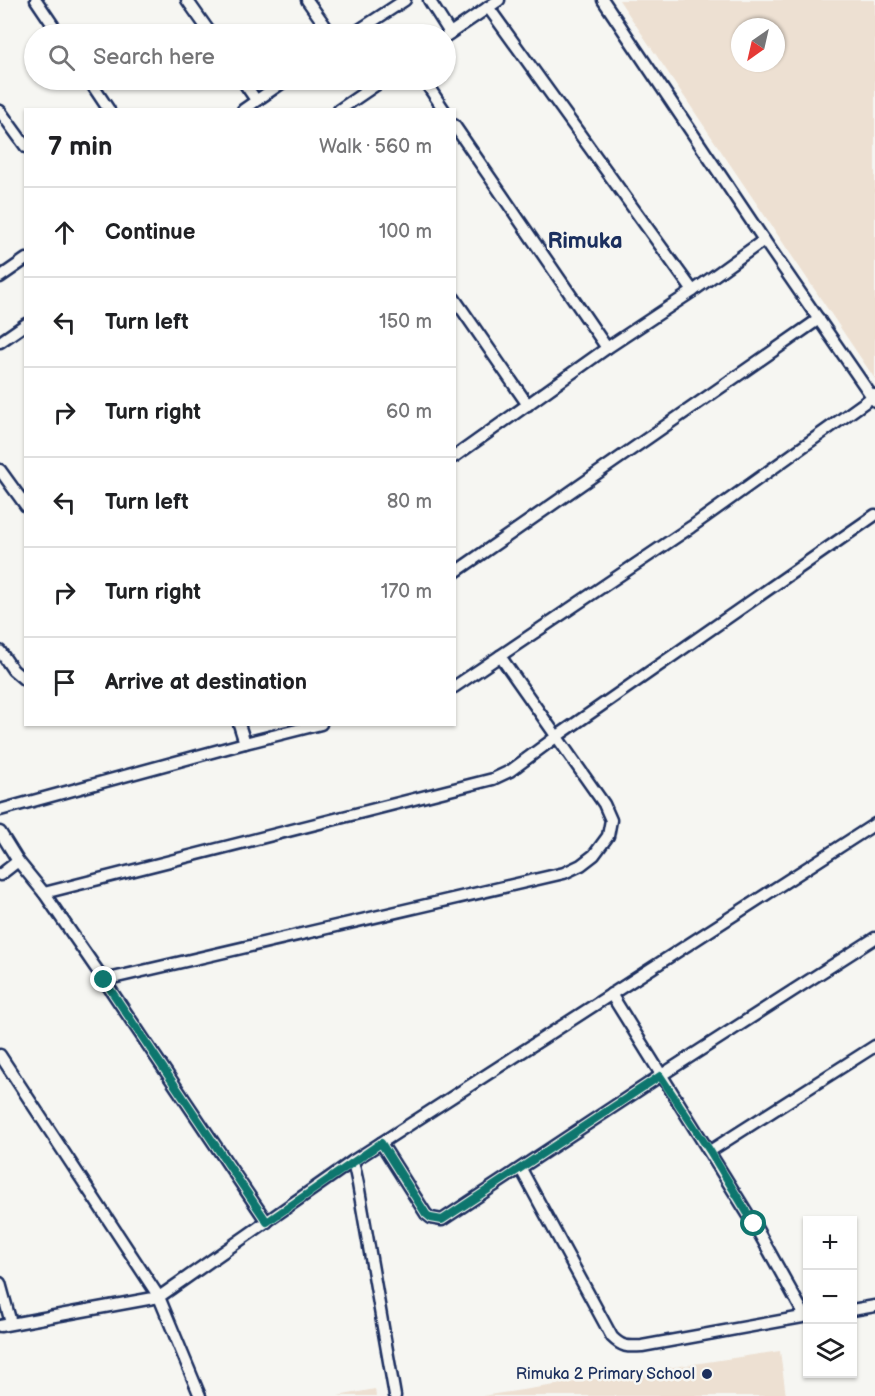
<!DOCTYPE html>
<html lang="en">
<head>
<meta charset="utf-8">
<style>
	:root { --surface:#fff; --page:#f6f6f6; --text:#202124; --muted:#757577; --line:#e0e0e0 }
	body { margin:0; font-family:"Balsamiq Sans",sans-serif; background:var(--page); color:var(--text) }
	.controls { position:absolute; right:18px; bottom:18px; display:grid; overflow:hidden; border-radius:0px; box-shadow:0 2px 4px #0004 }
	.controls button { width:54px; height:54px; display:grid; place-items:center; padding:0; border:0; border-bottom:2px solid var(--line); background:var(--surface); color:var(--text); font:30px sans-serif }
	.compass { position:absolute; left:731px; top:18px; width:54px; height:54px; border-radius:50%; background:var(--surface); box-shadow:0 2px 4px #0004; rotate:214deg }
	.stop { position:absolute; width:18px; height:18px; margin:-14px; border:4px solid #0f766e; border-radius:50%; background:#fff }
	.stop.end { background:#0f766e; border-color:#fff; box-shadow:0 2px 6px #0008 }
	.list { margin:0; padding:0; list-style:none }
	h2 { display:flex; justify-content:space-between; align-items:center; height:78px; margin:0; padding:0 24px; font-size:26px }
	h2 small { font-size:20px; font-weight:400; color:var(--muted) }
	.list li { display:grid; grid-template-columns:39px 1fr auto; gap:18px; align-items:center; box-sizing:border-box; height:90px; padding:0 24px; border-top:2px solid var(--line) }
	.list b { display:block; font-size:22px; white-space:nowrap }
	.list em { font-size:20px; font-style:normal; color:var(--muted) }
	.icon { flex:none; width:33px; height:33px; fill:none; stroke:currentColor; stroke-width:2; stroke-linecap:round; stroke-linejoin:round }
	.map { position:relative; flex:none; width:875px; height:1396px; overflow:hidden }
	.search { position:absolute; background:var(--surface); box-shadow:0 2px 4px #0004; left:24px; top:24px; width:432px; height:66px; display:flex; align-items:center; gap:15px; box-sizing:border-box; padding:0 21px; border-radius:33px; color:var(--muted); font-size:22px }
	.panel { position:absolute; background:var(--surface); box-shadow:0 2px 4px #0004; left:24px; top:108px; width:432px; height:618px; border-radius:0px }
	.map>svg:first-child { display:block }
</style>
</head>
<body>
<div class="map">
<svg width="875" height="1396" viewBox="0 0 875 1396">
	<rect width="100%" height="100%" fill="#f6f6f2"/>
	<filter id="ink" filterUnits="userSpaceOnUse"><feTurbulence type="fractalNoise" baseFrequency=".0167" numOctaves="2"/><feDisplacementMap in="SourceGraphic" scale="12" xChannelSelector="R" yChannelSelector="G"/><feConvolveMatrix kernelMatrix="1 2 1 2 8 2 1 2 1" color-interpolation-filters="sRGB"/></filter>
	<g filter="url(#ink)">
		<g fill="#ede0d2" fill-rule="evenodd">
			<path d="M619,0H875V379ZM740,27H776V63H740Z"/>
			<polygon points="780,1351 786,1396 482,1396"/>
			<polygon points="375,1389 376,1396 338,1396"/>
		</g>
		<g fill="none" stroke-linecap="round" stroke-linejoin="round">
			<g stroke="#1b2f5e" stroke-width="15">
				<g id="street">
					<polyline points="36,0 59,34"/>
					<polyline points="187,0 211,34"/>
					<polyline points="307,0 331,34"/>
					<polyline points="429,0 450,33"/>
					<polyline points="603,0 764,240 875,401"/>
					<polyline points="488,7 693,291"/>
					<polyline points="353,34 405,0"/>
					<polyline points="446,36 499,0"/>
					<polyline points="89,80 109,110"/>
					<polyline points="242,80 256,100"/>
					<polyline points="424,80 444,110"/>
					<polyline points="243,110 286,80"/>
					<polyline points="339,110 383,80"/>
					<polyline points="0,111 26,147"/>
					<polyline points="454,125 607,348"/>
					<polyline points="0,277 26,259"/>
					<polyline points="454,298 528,405"/>
					<polyline points="0,342 26,324"/>
					<polyline points="454,457 607,348 693,291 764,240"/>
					<polyline points="0,470 26,506"/>
					<polyline points="454,573 819,319"/>
					<polyline points="0,651 13,670 26,681"/>
					<polyline points="454,687 691,527 875,395"/>
					<polyline points="239,724 245,743"/>
					<polyline points="0,810 245,743 321,724"/>
					<polyline points="0,832 18,861 44,893 104,980 267,1222"/>
					<polyline points="0,875 18,861"/>
					<polyline points="44,893 493,779 510,771 556,737 875,515"/>
					<polyline points="104,980 564,873 581,865 594,855 608,836 611,820 604,804 500,656"/>
					<polyline points="611,994 754,1224 805,1316"/>
					<polyline points="0,1055 159,1297 200,1396"/>
					<polyline points="381,1143 426,1214 431,1218 442,1220 660,1076 875,938"/>
					<polyline points="710,1151 875,1046"/>
					<polyline points="353,1161 358,1184 395,1396"/>
					<path d="M521,1169L612,1337C622,1347 627,1347 642,1346L808,1316"/>
					<polyline points="0,1283 11,1323"/>
					<polyline points="852,1310 875,1306"/>
					<polyline points="0,1326 159,1297 353,1161 875,824"/>
				</g>
			</g>
			<use href="#street" stroke="#f6f6f2" stroke-width="10"/>
		</g>
	</g>
	<g fill="none" stroke-linecap="round" stroke-linejoin="round" filter="url(#ink)">
		<polyline stroke="#0f766e" stroke-width="8" points="104,980 267,1222 381,1143 426,1214 431,1218 442,1220 660,1076 710,1151 754,1224"/>
	</g>
	<circle fill="#1b2f5e" stroke="#f6f6f2" stroke-width="2" cx="707" cy="1374" r="6"/>
	<g text-anchor="middle" dominant-baseline="central" stroke-width="5" stroke-linejoin="round" paint-order="stroke">
		<g font-size="16" fill="#1b2f5e" stroke="#f6f6f2" text-anchor="end">
			<text x="695" y="1374">Rimuka 2 Primary School</text>
		</g>
		<g font-size="22" font-weight="bold" fill="#1b2f5e" stroke="#f6f6f2">
			<text x="585" y="241">Rimuka</text>
		</g>
	</g>
</svg>
<div class="controls">
<button>+</button>
<button>−</button>
<button><svg class="icon" aria-label="layers" viewBox="0 0 24 24"><path d="M12 4l9 5-9 5-9-5zM3 14l9 5 9-5"/></svg></button>
</div>
<svg class="compass" viewBox="-18 -18 36 36"><path d="M0-13l5 13h-10z" fill="#e53935"/><path d="M0 13l5-13h-10z" fill="#757577"/></svg>
<div class="stop" style="left:754px;top:1224px"></div>
<div class="stop end" style="left:104px;top:980px"></div>
<div class="search"><svg class="icon" aria-label="search" viewBox="0 0 24 24"><circle cx="10" cy="10" r="6"/><path d="M15 15l6 6"/></svg>Search here</div>
<section class="panel">
<h2>7 min<small>Walk · 560 m</small></h2>
<ul class="list">
<li><svg class="icon" aria-label="ahead" viewBox="0 0 24 24"><path d="M12 20V5M6 11l6-6 6 6"/></svg><div><b>Continue</b></div><em>100 m</em></li>
<li><svg class="icon" aria-label="left" viewBox="0 0 24 24"><path d="M17 20v-9H6M10 6l-5 5 5 5"/></svg><div><b>Turn left</b></div><em>150 m</em></li>
<li><svg class="icon" aria-label="right" viewBox="0 0 24 24"><path d="M7 20v-9h11M14 6l5 5-5 5"/></svg><div><b>Turn right</b></div><em>60 m</em></li>
<li><svg class="icon" aria-label="left" viewBox="0 0 24 24"><path d="M17 20v-9H6M10 6l-5 5 5 5"/></svg><div><b>Turn left</b></div><em>80 m</em></li>
<li><svg class="icon" aria-label="right" viewBox="0 0 24 24"><path d="M7 20v-9h11M14 6l5 5-5 5"/></svg><div><b>Turn right</b></div><em>170 m</em></li>
<li><svg class="icon" aria-label="arrive" viewBox="0 0 24 24"><path d="M6 21V4h12l-3 4 3 4H6"/></svg><div><b>Arrive at destination</b></div></li>
</ul>
</section>
</div>
</body>
</html>
